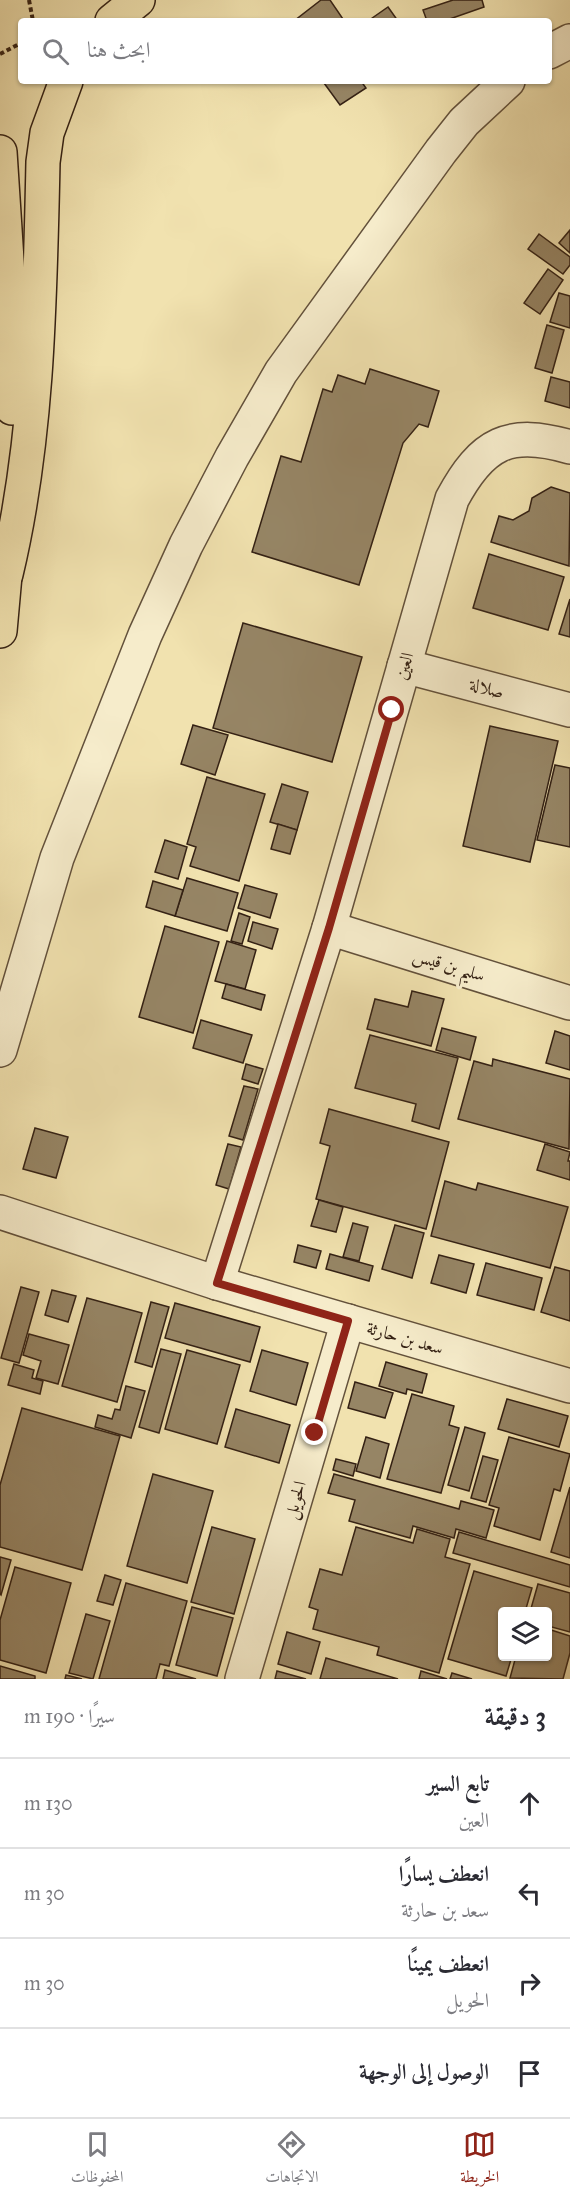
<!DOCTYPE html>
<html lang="ar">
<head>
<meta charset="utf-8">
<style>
	:root { --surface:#fff; --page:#f7f7f7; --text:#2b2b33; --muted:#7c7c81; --line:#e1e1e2; --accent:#8f2418 }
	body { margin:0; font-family:"IM FELL Great Primer",Amiri,serif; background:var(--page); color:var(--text); direction:rtl }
	.controls { position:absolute; right:18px; bottom:18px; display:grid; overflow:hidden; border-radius:6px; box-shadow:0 2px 4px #0004 }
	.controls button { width:54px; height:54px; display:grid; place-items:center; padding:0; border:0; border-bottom:2px solid var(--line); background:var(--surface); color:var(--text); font:30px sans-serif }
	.stop { position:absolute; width:18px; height:18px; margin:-14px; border:4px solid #8f2418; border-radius:50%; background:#fff }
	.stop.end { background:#8f2418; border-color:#fff; box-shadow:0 2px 6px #0008 }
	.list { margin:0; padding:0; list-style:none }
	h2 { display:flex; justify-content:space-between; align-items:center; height:78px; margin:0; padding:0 24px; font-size:26px }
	h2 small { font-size:20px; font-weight:400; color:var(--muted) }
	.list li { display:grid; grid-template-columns:39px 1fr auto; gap:18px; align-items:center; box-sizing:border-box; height:90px; padding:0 24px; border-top:2px solid var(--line) }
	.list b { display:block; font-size:22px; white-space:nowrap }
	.list p { margin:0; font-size:20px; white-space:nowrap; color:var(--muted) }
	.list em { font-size:20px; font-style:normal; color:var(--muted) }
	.icon { flex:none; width:33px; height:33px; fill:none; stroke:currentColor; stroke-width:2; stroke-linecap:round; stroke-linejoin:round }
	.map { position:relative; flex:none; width:570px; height:1679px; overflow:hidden; direction:ltr }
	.search { position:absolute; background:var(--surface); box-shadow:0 2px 4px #0004; left:18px; right:18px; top:18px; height:66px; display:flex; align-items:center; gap:15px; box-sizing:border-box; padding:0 21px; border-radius:6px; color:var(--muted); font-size:22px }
	.sheet { height:438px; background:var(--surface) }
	nav { display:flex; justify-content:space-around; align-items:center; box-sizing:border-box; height:84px; border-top:2px solid var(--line); background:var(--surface); font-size:16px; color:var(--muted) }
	nav a { display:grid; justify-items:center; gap:3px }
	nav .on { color:var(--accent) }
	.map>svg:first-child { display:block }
</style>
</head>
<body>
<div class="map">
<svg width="570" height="1679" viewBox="0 0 570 1679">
	<rect width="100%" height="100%" fill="#f1e2af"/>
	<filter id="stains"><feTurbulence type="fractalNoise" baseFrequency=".00333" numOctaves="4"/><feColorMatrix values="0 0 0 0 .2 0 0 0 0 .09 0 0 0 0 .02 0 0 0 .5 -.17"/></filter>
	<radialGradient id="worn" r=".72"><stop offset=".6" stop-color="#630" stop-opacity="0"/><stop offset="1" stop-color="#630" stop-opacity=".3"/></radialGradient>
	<g fill="#968565" stroke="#342114" stroke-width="1.5">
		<polygon points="321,0 330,0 343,19 294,21"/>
		<polygon points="453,0 482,0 484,7 444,21 427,21 423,10"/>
		<polygon points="388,7 398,21 368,21"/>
		<polygon points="326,81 361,81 366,88 340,105 324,83"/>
		<polygon points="570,230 570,253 559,243"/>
		<polygon points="539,234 570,257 570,265 563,274 528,249"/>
		<polygon points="548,269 563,280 540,314 524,303"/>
		<polygon points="559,293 570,296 570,328 550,322"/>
		<polygon points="547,325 564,330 552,373 535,368"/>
		<polygon points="370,369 439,391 428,427 419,424 403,443 359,585 252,552 281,456 301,462 323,389 332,392 338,375 365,384"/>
		<polygon points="551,377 570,382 570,408 545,401"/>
		<polygon points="551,487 570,493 569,566 491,542 499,516 513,520 529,511 532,498"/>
		<polygon points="489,554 564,577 548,630 473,608"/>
		<polygon points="570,599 570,637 559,634"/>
		<polygon points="243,623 362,657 332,762 213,728"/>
		<polygon points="193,725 228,735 215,775 181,764"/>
		<polygon points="490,726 558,741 530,862 463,846"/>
		<polygon points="555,765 570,768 570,847 537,840"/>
		<polygon points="207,777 265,794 239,881 190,866 196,847 187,844"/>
		<polygon points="282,784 308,792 297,830 270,822"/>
		<polygon points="278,824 297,830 290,854 271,849"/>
		<polygon points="165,840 187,847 178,879 155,872"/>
		<polygon points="187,878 238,893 227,931 175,916"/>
		<polygon points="153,881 183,890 175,916 146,907"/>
		<polygon points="245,885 277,894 270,918 238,908"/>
		<polygon points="239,913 250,917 242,944 231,941"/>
		<polygon points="253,922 278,929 272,949 248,941"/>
		<polygon points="165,926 219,942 193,1033 139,1017"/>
		<polygon points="227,941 256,950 245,989 215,981"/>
		<polygon points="226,984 265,995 261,1010 222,998"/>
		<polygon points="412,991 444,999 431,1046 367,1029 375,999 408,1007"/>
		<polygon points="201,1020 252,1035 243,1063 193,1048"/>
		<polygon points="442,1028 476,1037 470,1060 436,1050"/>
		<polygon points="555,1031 570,1036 570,1070 546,1063"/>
		<polygon points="370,1035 458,1058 439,1129 412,1121 416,1104 355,1088"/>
		<polygon points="493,1059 570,1079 569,1149 458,1119 474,1061 492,1066"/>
		<polygon points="246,1064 263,1069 258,1084 242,1079"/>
		<polygon points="244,1086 258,1089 243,1140 229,1136"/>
		<polygon points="329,1109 449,1142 426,1229 316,1199 330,1146 320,1143"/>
		<polygon points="35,1128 68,1137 56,1178 23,1169"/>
		<polygon points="228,1144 241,1147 229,1189 216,1185"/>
		<polygon points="545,1144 570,1152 568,1161 570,1161 570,1180 537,1170"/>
		<polygon points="445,1181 476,1190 478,1183 568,1207 550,1268 431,1236"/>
		<polygon points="319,1200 343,1207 336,1232 311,1226"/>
		<polygon points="353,1223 368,1227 359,1261 343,1257"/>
		<polygon points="395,1225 424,1233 412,1278 382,1269"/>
		<polygon points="298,1245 321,1251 316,1268 294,1262"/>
		<polygon points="330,1254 373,1266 369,1281 326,1269"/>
		<polygon points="439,1255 474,1264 466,1293 431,1283"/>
		<polygon points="486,1263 542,1278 534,1310 477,1295"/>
		<polygon points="555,1267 570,1271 570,1321 541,1312"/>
		<polygon points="21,1287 39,1292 19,1363 1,1358"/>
		<polygon points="52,1290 76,1296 68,1322 45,1315"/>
		<polygon points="87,1298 142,1313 117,1402 62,1386"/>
		<polygon points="151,1302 169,1307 152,1367 135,1362"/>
		<polygon points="175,1303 260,1327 250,1362 165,1338"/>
		<polygon points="29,1334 69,1345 58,1384 36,1378 41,1361 23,1355"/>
		<polygon points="161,1349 181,1354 159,1433 139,1427"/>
		<polygon points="187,1350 240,1365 217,1444 165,1429"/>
		<polygon points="262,1350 308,1363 296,1405 250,1391"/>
		<polygon points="386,1362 427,1374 422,1393 407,1389 406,1394 379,1386"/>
		<polygon points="14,1364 34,1370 32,1378 43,1381 40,1394 8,1385"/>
		<polygon points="355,1382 393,1393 385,1418 348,1408"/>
		<polygon points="126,1386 145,1391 131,1438 95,1427 98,1415 112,1419 115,1409 120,1410"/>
		<polygon points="412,1394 454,1406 449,1425 459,1428 441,1493 387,1479"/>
		<polygon points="507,1399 568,1416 559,1447 498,1429"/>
		<polygon points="22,1408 120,1436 82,1570 0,1547 0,1485"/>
		<polygon points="236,1409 290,1425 279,1463 225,1447"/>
		<polygon points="465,1427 485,1433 469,1491 448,1485"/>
		<polygon points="366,1437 389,1444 380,1478 356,1471"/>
		<polygon points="509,1437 570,1454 560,1491 554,1489 540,1540 494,1526 499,1508 489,1505"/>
		<polygon points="483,1456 498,1460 486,1502 471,1498"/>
		<polygon points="336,1459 356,1464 353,1476 333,1470"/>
		<polygon points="153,1474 213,1491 187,1583 127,1566"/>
		<polygon points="334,1474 459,1509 461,1501 494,1510 486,1538 456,1529 454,1538 413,1526 410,1538 349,1521 355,1500 328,1493"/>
		<polygon points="570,1487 570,1558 551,1552"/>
		<polygon points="212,1527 255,1539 234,1614 191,1602"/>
		<polygon points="356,1527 413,1543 417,1529 450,1539 445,1557 470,1564 439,1673 377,1655 379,1647 313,1629 318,1610 309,1607 320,1569 342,1575"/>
		<polygon points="459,1532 570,1565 570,1587 453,1553"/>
		<polygon points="0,1557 11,1560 1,1595 0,1594"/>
		<polygon points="15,1567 71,1583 46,1673 0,1660 0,1620"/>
		<polygon points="474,1571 532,1588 525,1612 502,1612 502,1656 512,1656 506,1676 448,1659"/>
		<polygon points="105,1575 121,1580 113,1605 97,1601"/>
		<polygon points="126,1583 187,1601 169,1666 160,1664 156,1679 99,1679"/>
		<polygon points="538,1584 570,1593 570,1632 548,1626 548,1612 530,1612"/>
		<polygon points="192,1607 233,1618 217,1676 176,1665"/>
		<polygon points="86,1614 110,1621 93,1679 69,1673"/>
		<polygon points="548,1629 570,1636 570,1653 563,1679 510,1678 516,1656 548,1656"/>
		<polygon points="287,1632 320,1642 311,1674 278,1664"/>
		<polygon points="326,1658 398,1679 320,1679"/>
		<polygon points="0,1666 35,1676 35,1679 0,1679"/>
		<polygon points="165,1670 196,1679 163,1679"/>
		<polygon points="277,1671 306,1679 275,1679"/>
		<polygon points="421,1671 447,1679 419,1679"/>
		<polygon points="452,1673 472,1679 450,1679"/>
		<polygon points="66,1675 82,1679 65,1679"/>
	</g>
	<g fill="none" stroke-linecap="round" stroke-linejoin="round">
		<g stroke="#63513b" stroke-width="36">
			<g id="minor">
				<polyline points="549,52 570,41"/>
				<polyline points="404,666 570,710"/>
				<polyline points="329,928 570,1003"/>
				<polyline points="0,1050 57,858 145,635 186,545 232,457 281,372 441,151 464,122 508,81"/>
				<polyline points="0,1212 217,1283 570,1386"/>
				<path d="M217,1283L329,928L452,499C482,443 509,429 570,447"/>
				<polyline points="242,1679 348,1321"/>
			</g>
		</g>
		<g stroke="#342114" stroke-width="36">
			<g id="primary">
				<polyline points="112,21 138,0"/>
				<polyline points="0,152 11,322 12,408"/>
				<path d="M6,574C38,440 40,300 43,162L47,133L66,81"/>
				<polyline points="0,631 7,553"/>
			</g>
		</g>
		<g stroke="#342114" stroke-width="4" stroke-dasharray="4.5 3" stroke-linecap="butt">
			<polyline points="29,0 33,21"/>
			<polyline points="0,54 21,43"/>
		</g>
		<use href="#minor" stroke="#f6eccb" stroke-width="33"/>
		<use href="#primary" stroke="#f1e2af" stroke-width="33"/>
	</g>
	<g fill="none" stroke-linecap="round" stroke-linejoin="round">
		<polyline stroke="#8f2418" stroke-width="8" points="315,1433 348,1321 217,1283 329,928 392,710"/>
	</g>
	<g text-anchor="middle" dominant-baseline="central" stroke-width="6" stroke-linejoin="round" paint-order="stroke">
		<g font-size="18" fill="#342114" stroke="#f6eccb">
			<text transform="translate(404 666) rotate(-74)">العين</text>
			<text transform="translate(487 688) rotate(15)">صلالة</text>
			<text transform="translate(449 965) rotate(17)">سليم بن قيس</text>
			<text transform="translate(405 1338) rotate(16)">سعد بن حارثة</text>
			<text transform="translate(295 1500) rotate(-74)">الحويل</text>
		</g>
	</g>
	<rect width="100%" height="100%" filter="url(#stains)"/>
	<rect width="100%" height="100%" fill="url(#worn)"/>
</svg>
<div class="controls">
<button><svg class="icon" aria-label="layers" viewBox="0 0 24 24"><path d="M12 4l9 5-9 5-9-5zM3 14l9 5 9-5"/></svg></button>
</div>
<div class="stop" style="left:392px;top:710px"></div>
<div class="stop end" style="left:315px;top:1433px"></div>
<div class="search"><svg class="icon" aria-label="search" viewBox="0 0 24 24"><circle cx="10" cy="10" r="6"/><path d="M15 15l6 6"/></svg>ابحث هنا</div>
</div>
<section class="sheet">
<h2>3 دقيقة<small>سيرًا · 190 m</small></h2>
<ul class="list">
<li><svg class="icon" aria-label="ahead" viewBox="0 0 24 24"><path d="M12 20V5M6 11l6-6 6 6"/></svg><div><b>تابع السير</b><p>العين</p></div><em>130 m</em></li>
<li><svg class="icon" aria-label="left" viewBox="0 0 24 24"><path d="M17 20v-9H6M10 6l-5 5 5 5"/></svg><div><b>انعطف يسارًا</b><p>سعد بن حارثة</p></div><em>30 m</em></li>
<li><svg class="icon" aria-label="right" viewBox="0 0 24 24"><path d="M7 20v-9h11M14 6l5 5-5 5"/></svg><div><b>انعطف يمينًا</b><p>الحويل</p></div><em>30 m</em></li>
<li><svg class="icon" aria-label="arrive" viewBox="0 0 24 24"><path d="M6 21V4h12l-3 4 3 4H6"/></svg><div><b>الوصول إلى الوجهة</b></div></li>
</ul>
</section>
<nav>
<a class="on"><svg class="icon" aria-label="map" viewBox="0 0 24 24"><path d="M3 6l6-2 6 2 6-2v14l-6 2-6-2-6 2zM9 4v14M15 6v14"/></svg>الخريطة</a>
<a><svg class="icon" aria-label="directions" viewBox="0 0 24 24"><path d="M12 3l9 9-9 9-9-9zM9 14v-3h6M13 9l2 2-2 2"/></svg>الاتجاهات</a>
<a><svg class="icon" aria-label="saved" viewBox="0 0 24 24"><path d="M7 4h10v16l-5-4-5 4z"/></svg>المحفوظات</a>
</nav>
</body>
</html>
